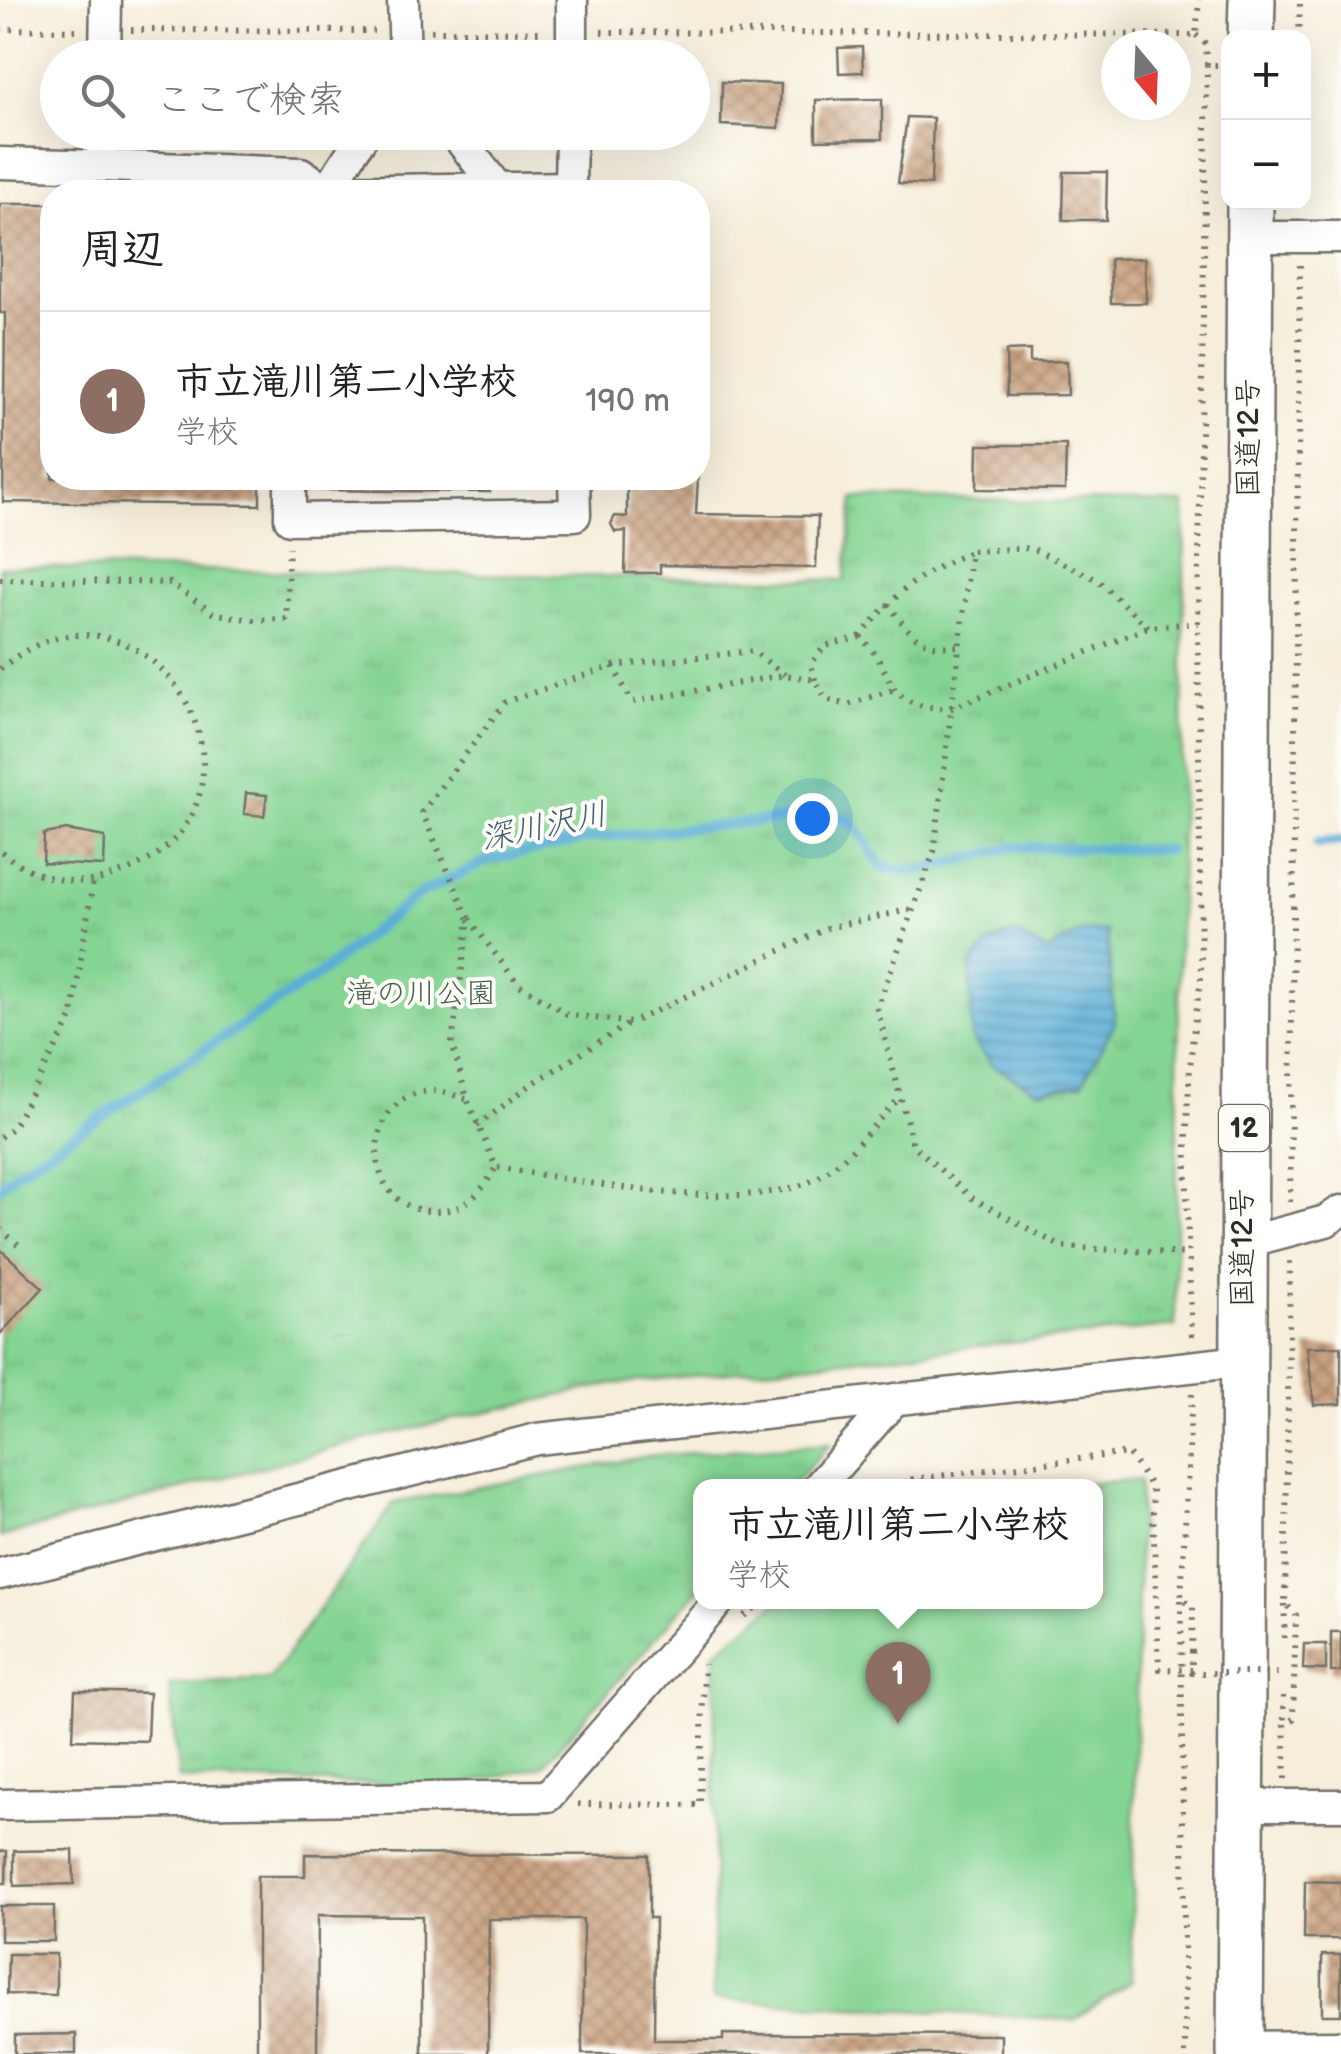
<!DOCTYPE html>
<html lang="ja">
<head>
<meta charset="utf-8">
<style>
	:root { --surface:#fff; --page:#f2f2f2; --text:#202124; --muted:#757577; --line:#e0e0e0; --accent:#1f6fb2 }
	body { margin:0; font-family:"Balsamiq Sans","Klee One",sans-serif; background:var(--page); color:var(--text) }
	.controls { position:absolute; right:30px; top:30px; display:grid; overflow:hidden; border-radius:20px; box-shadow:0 10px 40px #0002 }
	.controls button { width:90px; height:90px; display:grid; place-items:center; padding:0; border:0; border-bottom:2px solid var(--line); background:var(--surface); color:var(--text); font:50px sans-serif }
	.compass { position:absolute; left:1101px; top:30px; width:90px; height:90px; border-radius:50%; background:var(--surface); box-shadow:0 10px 40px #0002; rotate:161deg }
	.you { position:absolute; left:812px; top:818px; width:35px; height:35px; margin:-25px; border:8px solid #fff; border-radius:50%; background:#1a73e8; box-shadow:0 0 0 15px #1a73e833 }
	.badge { display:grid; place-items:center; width:65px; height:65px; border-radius:50%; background:var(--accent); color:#fff; font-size:32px; font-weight:700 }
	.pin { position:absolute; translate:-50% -82px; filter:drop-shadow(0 2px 5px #0008) }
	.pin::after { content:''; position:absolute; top:52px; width:35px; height:30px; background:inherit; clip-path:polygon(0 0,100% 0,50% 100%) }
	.popup { position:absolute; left:693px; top:1479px; width:410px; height:130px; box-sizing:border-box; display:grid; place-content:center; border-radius:20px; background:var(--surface); filter:drop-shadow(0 2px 8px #0005); font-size:32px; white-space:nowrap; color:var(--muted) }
	.popup b { font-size:38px; color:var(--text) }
	.popup::after { content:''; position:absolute; left:50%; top:100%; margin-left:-20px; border:20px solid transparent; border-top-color:var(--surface) }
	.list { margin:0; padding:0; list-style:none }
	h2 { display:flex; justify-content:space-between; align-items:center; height:130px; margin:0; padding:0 40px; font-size:42px }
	h2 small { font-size:32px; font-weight:400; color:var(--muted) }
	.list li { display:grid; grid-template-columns:65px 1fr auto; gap:30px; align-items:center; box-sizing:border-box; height:180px; padding:0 40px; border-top:2px solid var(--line) }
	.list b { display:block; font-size:38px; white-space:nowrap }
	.list p { margin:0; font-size:32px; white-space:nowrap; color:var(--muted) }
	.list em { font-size:32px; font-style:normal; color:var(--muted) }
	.icon { flex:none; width:55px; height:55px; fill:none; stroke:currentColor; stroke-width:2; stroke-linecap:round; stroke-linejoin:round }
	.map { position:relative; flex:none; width:1341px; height:2054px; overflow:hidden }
	.search { position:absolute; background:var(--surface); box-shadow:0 10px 40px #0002; left:40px; top:40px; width:670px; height:110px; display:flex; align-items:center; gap:25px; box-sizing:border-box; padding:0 35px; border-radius:55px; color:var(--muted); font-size:38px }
	.panel { position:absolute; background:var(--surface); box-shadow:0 10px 40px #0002; left:40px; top:180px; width:670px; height:310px; border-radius:40px }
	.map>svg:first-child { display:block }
</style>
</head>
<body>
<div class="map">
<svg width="1341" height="2054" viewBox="0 0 1341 2054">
	<defs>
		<pattern id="grass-tufts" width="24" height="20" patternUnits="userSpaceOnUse" patternTransform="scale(2.5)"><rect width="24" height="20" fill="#84d493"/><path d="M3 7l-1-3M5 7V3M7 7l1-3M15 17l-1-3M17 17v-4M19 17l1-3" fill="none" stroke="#72b67f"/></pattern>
		<pattern id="water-rules" width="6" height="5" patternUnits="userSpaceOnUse" patternTransform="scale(2.5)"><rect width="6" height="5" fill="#5aaed6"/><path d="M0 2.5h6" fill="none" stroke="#4b8eae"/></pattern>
		<pattern id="building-cross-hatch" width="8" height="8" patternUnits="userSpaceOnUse" patternTransform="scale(2.5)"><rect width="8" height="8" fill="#cba381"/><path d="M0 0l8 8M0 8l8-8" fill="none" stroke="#a5856a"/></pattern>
	</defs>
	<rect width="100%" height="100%" fill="#fdfcf7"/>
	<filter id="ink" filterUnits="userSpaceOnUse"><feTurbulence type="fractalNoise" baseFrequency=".01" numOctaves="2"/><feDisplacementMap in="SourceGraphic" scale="20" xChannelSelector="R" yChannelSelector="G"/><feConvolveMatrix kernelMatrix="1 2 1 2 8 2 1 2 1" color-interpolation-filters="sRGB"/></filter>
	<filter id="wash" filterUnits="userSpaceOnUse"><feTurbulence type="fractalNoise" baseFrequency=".0048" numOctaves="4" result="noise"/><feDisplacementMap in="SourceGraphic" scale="40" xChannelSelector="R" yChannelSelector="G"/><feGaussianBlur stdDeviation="2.25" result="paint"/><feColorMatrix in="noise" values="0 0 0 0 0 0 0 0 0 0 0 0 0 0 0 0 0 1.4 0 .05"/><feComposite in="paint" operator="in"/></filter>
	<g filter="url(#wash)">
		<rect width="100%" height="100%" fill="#f6eeda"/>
		<g fill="url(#grass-tufts)" stroke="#58805f" stroke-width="2.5">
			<polygon points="854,498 1185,504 1175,1326 611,1384 379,1436 0,1537 0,567 845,580"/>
			<polygon points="831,1443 791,1486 700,1486 700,1588 542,1766 456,1786 179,1779 169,1685 270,1679 394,1503 649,1456"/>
		</g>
		<polygon fill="#84d493" stroke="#58805f" stroke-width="2.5" points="1140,1480 1131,1981 1074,2020 713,1999 715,1652 778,1602 1096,1602 1096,1486 1017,1486"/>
		<polygon fill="url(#water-rules)" stroke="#426c80" stroke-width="2.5" points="1107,931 1115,1023 1082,1084 1038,1091 992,1065 972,1039 970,966 989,943 1015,933 1047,951 1081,932"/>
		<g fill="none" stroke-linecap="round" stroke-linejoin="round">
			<g stroke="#5aaed6" stroke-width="10">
				<polyline points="1317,843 1341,841"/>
				<polyline points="0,1187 15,1173 317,976 419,894 489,860 591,838 833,814 854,823 882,867 911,872 1014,847 1168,850"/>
			</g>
		</g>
		<g id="blocks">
			<g fill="url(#building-cross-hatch)">
				<polygon points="862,47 863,72 839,73 838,48"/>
				<polygon points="722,82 781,84 779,128 721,125"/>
				<polygon points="882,99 882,139 816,140 816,100"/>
				<polygon points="907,117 933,118 931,185 898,183"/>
				<polygon points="1064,172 1107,172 1106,220 1063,220"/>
				<polygon points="0,204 52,204 52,478 260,478 260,505 3,502 5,313 0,313"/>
				<polygon points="1145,258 1146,303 1111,303 1110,259"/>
				<polygon points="1030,350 1030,362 1067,361 1068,395 1007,396 1006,351"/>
				<polygon points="978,445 1066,445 1065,490 977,489"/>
				<polygon points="316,478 490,478 490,492 316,490"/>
				<polygon points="627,478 698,478 696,514 818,516 816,568 660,565 660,573 625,573 626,531 615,532 611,524 615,516 627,517"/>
				<polygon points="246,793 267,795 264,816 244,814"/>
				<polygon points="67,830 105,837 104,866 43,863 44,834"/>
				<polygon points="0,1249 43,1288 0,1334"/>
				<polygon points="1341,1346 1341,1404 1314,1405 1307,1347"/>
				<rect x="1331" y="1632" width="10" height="40"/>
				<polygon points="1304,1644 1326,1644 1326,1670 1303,1669"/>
				<polygon points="75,1691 149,1693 147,1741 73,1739"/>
				<polygon points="73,1850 74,1884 14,1886 14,1851"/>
				<polygon points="0,1851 7,1851 6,1883 0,1883"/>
				<polygon points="305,1854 649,1855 649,1918 655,1918 654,2040 723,2040 723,2034 1001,2035 1001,2054 582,2054 583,1919 489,1919 488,2054 422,2054 422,1916 318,1915 317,2054 257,2054 257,1876 305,1876"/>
				<polygon points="1305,1881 1341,1882 1341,1939 1304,1939"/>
				<rect x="0" y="1906" width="54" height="35"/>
				<polygon points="8,1954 56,1954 56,1995 7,1994"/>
				<rect x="1322" y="1955" width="19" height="60"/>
				<polygon points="76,2034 76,2054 15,2054 15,2035"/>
			</g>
		</g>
	</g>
	<g filter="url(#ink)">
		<use href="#blocks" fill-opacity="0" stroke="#726f68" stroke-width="2.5"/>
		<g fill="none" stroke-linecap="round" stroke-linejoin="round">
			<g stroke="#726f68" stroke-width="35">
				<g id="minor">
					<polyline points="403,0 405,58"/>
					<polyline points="105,58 106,0"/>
					<polyline points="572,58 572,0"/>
					<polyline points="103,132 102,166 301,173 327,191 570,187 570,192"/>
					<polyline points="454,132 496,186"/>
					<polyline points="0,163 102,166"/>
					<polyline points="570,187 571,132"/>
					<polyline points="327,191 365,132"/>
					<polyline points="1250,237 1341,237"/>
					<polyline points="290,478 290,519 575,515 574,478"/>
					<polyline points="1243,1243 1326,1221 1341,1211"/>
					<polyline points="819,1486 895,1399"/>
					<polyline points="0,1574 537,1439 1243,1361"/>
					<polyline points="0,1805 548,1796 718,1602"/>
					<polyline points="1240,1805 1341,1805"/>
					<polyline points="1240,2047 1341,2046"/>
				</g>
			</g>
			<g stroke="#726f68" stroke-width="50">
				<g id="highway">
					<polyline points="1251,38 1252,0"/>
					<polyline points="1240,2054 1250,202"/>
				</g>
			</g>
			<g stroke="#726f68" stroke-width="6" stroke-dasharray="2.5 8" stroke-linecap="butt">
				<polyline points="0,29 79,30"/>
				<polyline points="131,30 374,31"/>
				<polyline points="431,31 544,32"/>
				<polyline points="601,32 1196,35 1199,0"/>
				<polyline points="1196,35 1206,44 1207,65 1226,65"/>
				<polyline points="1299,38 1300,0"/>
				<polyline points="0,579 170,583 213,613 252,620 286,619 289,547"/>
				<path d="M888,604C912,636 918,649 960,646"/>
				<polyline points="1148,627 1096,579 1031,548 971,551 934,852 877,1008 913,1145 972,1198 1062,1247 1189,1254"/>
				<path d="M860,637C898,591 915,576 970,552"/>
				<polyline points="613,666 632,702 785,675 815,680 826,699 847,705 892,690"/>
				<path d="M0,669C153,538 310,822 105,878C70,888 26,875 0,850"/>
				<path d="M785,675L753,651L613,666L505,702L422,812L469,919L452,1043L467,1099L496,1167C575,1180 754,1219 822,1175C850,1157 875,1122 899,1099"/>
				<path d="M815,680L811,664L825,646L860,637C900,674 877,706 950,709L1148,627L1198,623"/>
				<polyline points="469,919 518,984 567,1014 631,1023 827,928 912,909"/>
				<path d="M466,1099C457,1097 445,1091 436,1091C361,1088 356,1208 431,1211C465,1213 480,1194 496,1167"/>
				<polyline points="477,1126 529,1086 630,1023"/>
				<polyline points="0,1137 13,1127 72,1018 93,881"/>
				<polyline points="1290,1202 1300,265"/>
				<polyline points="0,1229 20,1246"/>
				<path d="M1192,1336C1187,1218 1180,1097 1201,980L1198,623L1207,65"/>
				<polyline points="1192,1394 1181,1599 1193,1607 1192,1651"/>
				<polyline points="903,1486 913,1479 1128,1453 1152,1488 1159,1669 1192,1670"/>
				<polyline points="1181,1600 1185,2054"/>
				<polyline points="744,1616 762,1602"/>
				<polyline points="1284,1638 1285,1603"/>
				<polyline points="1283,1696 1284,1723"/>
				<polyline points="1286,1779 1284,1724 1293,1719 1296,1615 1285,1603 1290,1260"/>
				<polyline points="578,1804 700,1805 704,1664"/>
			</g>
			<use href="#minor" stroke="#fff" stroke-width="30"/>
			<use href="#highway" stroke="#fff" stroke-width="45"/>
			<polyline stroke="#726f68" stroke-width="6" stroke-dasharray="2.5 8" stroke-linecap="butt" points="1192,1651 1192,1673 1283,1673"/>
		</g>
	</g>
	<g text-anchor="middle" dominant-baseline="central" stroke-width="8" stroke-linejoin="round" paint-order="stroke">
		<rect fill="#fdfcf7" stroke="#6a6a68" stroke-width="2.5" x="1219" y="1105" width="50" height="46" rx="8"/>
		<g font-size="28" font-weight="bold" fill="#2b2b2b">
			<text x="1244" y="1128">12</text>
		</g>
		<g font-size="30" fill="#2b2b2b" stroke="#fdfcf7">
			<text transform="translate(1249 438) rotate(-90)">国道12号</text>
			<text transform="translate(1243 1248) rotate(-90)">国道12号</text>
		</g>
		<g font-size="30" fill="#465e4a" stroke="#fdfcf7">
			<text x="421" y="994">滝の川公園</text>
		</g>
		<g font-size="32" font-style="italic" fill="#3e5f6f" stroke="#fdfcf7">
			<text transform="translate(544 827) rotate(-12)">深川沢川</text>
		</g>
	</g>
</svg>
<div class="controls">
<button>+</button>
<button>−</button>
</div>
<svg class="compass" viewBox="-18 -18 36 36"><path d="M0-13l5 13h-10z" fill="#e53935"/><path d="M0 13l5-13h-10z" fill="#757577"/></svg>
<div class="you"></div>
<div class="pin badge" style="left:898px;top:1724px;background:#8d6e63">1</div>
<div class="popup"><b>市立滝川第二小学校</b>学校</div>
<div class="search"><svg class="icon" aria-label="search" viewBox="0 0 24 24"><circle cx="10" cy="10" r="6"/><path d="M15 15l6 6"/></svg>ここで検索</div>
<section class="panel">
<h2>周辺<small></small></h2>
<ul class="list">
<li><span class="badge" style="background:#8d6e63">1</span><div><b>市立滝川第二小学校</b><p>学校</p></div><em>190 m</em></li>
</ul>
</section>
</div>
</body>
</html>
